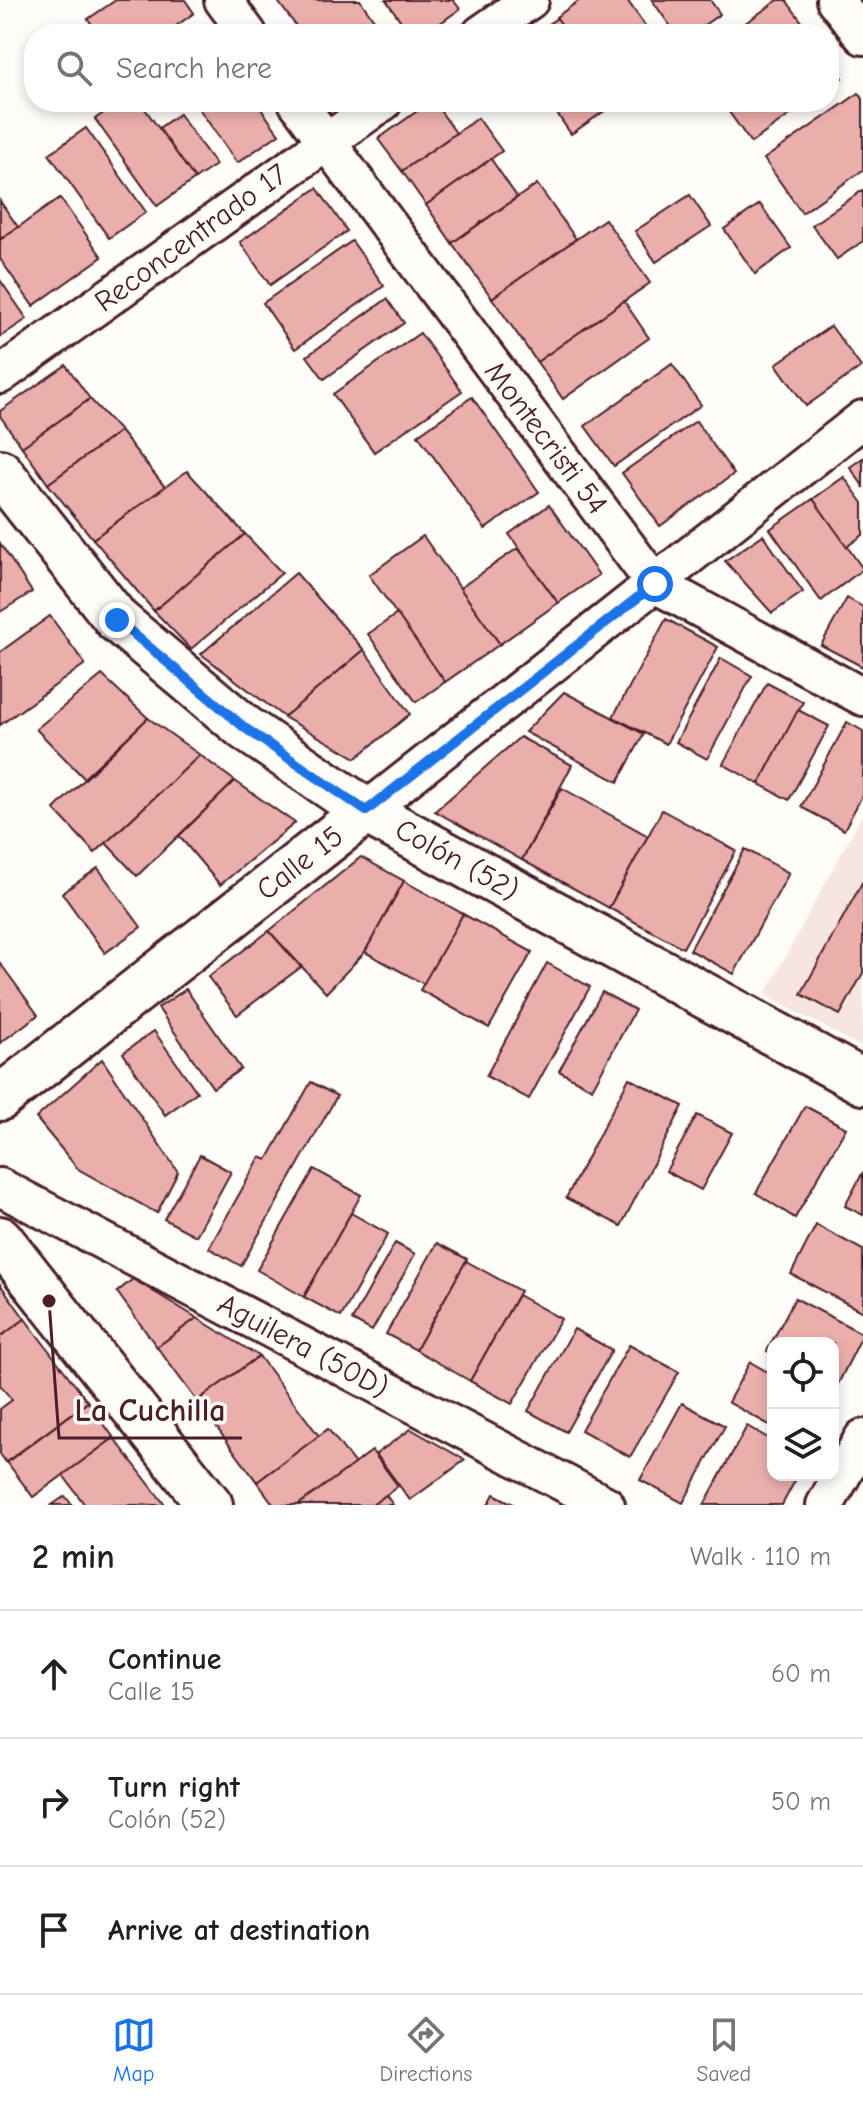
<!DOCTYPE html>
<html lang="en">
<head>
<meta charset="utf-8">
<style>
	:root { --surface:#fff; --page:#f2f2f2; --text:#202124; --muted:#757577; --line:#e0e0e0; --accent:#1a73e8 }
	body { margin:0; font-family:"Comic Neue",sans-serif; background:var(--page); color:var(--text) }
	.controls { position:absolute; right:24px; bottom:24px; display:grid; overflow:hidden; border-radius:16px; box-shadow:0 4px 12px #0003 }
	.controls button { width:72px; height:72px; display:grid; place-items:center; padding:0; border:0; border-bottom:2px solid var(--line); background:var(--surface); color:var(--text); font:40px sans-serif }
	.stop { position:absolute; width:24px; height:24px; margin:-18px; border:6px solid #1a73e8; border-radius:50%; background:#fff }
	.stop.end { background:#1a73e8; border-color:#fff; box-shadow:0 2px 8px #0008 }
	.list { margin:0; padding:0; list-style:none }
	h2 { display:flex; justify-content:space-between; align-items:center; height:104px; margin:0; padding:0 32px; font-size:34px }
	h2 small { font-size:26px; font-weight:400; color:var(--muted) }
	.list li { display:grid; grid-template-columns:52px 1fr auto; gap:24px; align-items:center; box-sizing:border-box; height:128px; padding:0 32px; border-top:2px solid var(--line) }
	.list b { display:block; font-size:30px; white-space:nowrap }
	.list p { margin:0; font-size:26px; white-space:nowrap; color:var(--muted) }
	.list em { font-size:26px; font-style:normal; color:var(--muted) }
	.icon { flex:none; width:44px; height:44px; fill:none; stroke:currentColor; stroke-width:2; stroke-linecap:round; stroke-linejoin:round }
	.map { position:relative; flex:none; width:863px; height:1505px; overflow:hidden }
	.search { position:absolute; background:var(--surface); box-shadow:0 4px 12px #0003; left:24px; right:24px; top:24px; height:88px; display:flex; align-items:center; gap:20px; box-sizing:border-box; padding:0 28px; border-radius:32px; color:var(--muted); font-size:30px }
	.sheet { height:488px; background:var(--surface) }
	nav { display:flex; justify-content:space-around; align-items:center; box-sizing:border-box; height:112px; border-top:2px solid var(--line); background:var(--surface); font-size:22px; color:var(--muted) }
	nav a { display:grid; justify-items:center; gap:4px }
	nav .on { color:var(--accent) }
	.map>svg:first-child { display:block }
</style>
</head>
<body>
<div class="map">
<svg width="863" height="1505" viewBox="0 0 863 1505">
	<rect width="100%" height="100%" fill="#fdfcf7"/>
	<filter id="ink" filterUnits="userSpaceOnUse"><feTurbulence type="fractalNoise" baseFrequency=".0125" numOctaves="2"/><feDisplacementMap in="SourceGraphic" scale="16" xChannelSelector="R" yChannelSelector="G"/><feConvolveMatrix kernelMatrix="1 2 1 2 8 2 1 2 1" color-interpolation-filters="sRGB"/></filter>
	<g filter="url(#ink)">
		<polygon fill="#f7e5e0" points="863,813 863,1048 765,995"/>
		<g fill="#eaafab" stroke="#4a1f2b" stroke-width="2">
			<polygon points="116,0 185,0 194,13 165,34 99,34 88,19"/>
			<polygon points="277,0 360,0 374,20 354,34 302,34"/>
			<polygon points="386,0 453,0 460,9 425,34 410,34"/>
			<polygon points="580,0 627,0 651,34 568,34 556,17"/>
			<polygon points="652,0 710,0 720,14 691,34 676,34"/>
			<polygon points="778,0 786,0 802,22 785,34 730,34"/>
			<polygon points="557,18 568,34 534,34"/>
			<polygon points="374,20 384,34 354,34"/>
			<polygon points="829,59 842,78 829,87"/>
			<polygon points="859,93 863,99 863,170 802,213 764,159"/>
			<polygon points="119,102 140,102 195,179 157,206 95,119"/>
			<polygon points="197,102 256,102 279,134 237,163 195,103"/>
			<polygon points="430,102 434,102 456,133 402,171 378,139"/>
			<polygon points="549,102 616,102 616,103 571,134"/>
			<polygon points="722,102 808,102 751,143"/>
			<polygon points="179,114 216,165 195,179 159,128"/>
			<polygon points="478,118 502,151 426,205 402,171"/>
			<polygon points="86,128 146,212 109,238 49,154"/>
			<polygon points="491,159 517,197 452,243 426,205"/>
			<polygon points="537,184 576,239 492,298 452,243"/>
			<polygon points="317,188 347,231 270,285 240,242"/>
			<polygon points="863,190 863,241 837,259 812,225"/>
			<polygon points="690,195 711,226 656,262 635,231"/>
			<polygon points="60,198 102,257 33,306 0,259 0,240"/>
			<polygon points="0,201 18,227 0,239"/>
			<polygon points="760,204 791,248 755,274 724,229"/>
			<polygon points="605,219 650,283 537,362 492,298"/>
			<polygon points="352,241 384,286 295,349 263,303"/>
			<polygon points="0,280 27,319 0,337"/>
			<polygon points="387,299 404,323 324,379 307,356"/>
			<polygon points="624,301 649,338 563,399 537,362"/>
			<polygon points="831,326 861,367 806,406 776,364"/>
			<polygon points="420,333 462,391 374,452 333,394"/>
			<polygon points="672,364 701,405 614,466 585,426"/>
			<polygon points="66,365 90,399 22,447 0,416 0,411"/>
			<polygon points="472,397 539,492 485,529 418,435"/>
			<polygon points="90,399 120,431 48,484 22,447"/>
			<polygon points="696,421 734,474 660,526 622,473"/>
			<polygon points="120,431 165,487 93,539 48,484"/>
			<polygon points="863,458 863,486 850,467"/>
			<polygon points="187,471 245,534 154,611 93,539"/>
			<polygon points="844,477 863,503 863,535 846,547 813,499"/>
			<polygon points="813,499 863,569 821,601 770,529"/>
			<polygon points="549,505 599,575 558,603 509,534"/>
			<polygon points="245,534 282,573 191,649 154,611"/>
			<polygon points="763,535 803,592 772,613 725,561"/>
			<polygon points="423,536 500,644 445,682 369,575"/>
			<polygon points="0,543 32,592 0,612"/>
			<polygon points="518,548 558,603 500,644 460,588"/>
			<polygon points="296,573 364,650 284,717 201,654"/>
			<polygon points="847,598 863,607 863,667 821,645"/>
			<polygon points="397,614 445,682 416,702 368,634"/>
			<polygon points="50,616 85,664 0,725 0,652"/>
			<polygon points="666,619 718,647 666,744 613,717"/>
			<polygon points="364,650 410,714 356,758 284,717"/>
			<polygon points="721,658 752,676 707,759 676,742"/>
			<polygon points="102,675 148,718 84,778 36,729"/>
			<polygon points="767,683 803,702 759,784 723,764"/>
			<polygon points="564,692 644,734 618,782 525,732"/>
			<polygon points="798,710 829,726 789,800 759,784"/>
			<polygon points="148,718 200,755 95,853 54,809"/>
			<polygon points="847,722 863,731 863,794 844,830 801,807"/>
			<polygon points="520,737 572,765 522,860 435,811"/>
			<polygon points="200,755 235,781 137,876 106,843"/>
			<polygon points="235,781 295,823 220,885 179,836"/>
			<polygon points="562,788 648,836 609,908 522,860"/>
			<polygon points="662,810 736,851 683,948 609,908"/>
			<polygon points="745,849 789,873 734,974 690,950"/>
			<polygon points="361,857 404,881 365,952 326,993 269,931"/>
			<polygon points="98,868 141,927 105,953 62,893"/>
			<polygon points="404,881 463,914 424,984 365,952"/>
			<polygon points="863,881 863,973 840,1015 801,994"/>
			<polygon points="463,914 532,952 489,1028 420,990"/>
			<polygon points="269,931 301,967 237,1015 208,977"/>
			<polygon points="0,963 38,1015 0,1043"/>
			<polygon points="547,963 590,987 529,1099 486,1076"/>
			<polygon points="186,989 241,1069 213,1088 158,1008"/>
			<polygon points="602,992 635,1010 592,1089 559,1071"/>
			<polygon points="154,1031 197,1092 165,1115 123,1053"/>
			<polygon points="102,1059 178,1172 157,1213 78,1169 36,1118"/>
			<polygon points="629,1078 683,1106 621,1226 566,1198"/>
			<polygon points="311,1082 337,1096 241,1266 209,1248 260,1157 267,1160"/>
			<polygon points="805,1106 846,1128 795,1218 756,1193"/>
			<polygon points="697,1115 732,1133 701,1190 666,1171"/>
			<polygon points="200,1155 231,1172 196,1236 164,1219"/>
			<polygon points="314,1169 361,1195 304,1297 257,1270"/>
			<polygon points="863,1172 863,1215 845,1206"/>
			<polygon points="351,1213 388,1234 341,1317 304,1297"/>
			<polygon points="816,1225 863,1250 863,1312 791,1274"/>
			<polygon points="395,1243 415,1254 372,1331 352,1320"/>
			<polygon points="437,1243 467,1259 416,1350 386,1334"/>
			<polygon points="466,1261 520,1291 470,1381 416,1350"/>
			<polygon points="133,1279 197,1318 157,1347 117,1292"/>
			<polygon points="0,1284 25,1319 0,1337"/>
			<polygon points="518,1295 561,1319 512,1404 470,1381"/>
			<polygon points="795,1298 863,1334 836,1388 833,1386 833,1343 773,1343 773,1355 767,1351"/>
			<polygon points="197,1318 259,1356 197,1401 157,1347"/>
			<polygon points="25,1319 88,1402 6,1462 0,1454 0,1409 12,1400 0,1385 0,1337"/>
			<polygon points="574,1329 612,1350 566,1432 528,1411"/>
			<polygon points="629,1345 679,1372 630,1457 581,1430"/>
			<polygon points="259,1356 319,1436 257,1482 197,1401"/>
			<polygon points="750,1362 773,1375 773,1427 728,1402"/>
			<polygon points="88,1402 114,1438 33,1497 7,1462"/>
			<polygon points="682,1403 725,1426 683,1503 640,1480"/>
			<polygon points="747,1426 773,1441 773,1475 798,1475 782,1505 704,1505"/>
			<polygon points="328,1429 355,1464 298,1505 274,1505 257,1482"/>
			<polygon points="411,1429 465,1460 410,1500 376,1454"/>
			<polygon points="114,1438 165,1505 85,1505 63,1475"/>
			<polygon points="372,1451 398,1486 373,1505 298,1505"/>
			<polygon points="494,1494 515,1505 488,1505"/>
			<polygon points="386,1495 393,1505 372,1505"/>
			<polygon points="65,1496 72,1505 52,1505"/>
		</g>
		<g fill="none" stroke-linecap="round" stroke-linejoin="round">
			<g stroke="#4a1f2b" stroke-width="42">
				<g id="street">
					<polyline points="223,0 248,34"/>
					<polyline points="835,0 863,36"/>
					<polyline points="481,34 530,0"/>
					<polyline points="297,102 655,584 863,697"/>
					<polyline points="0,375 383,102"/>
					<polyline points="366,811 863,419"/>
					<polyline points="0,1187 606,1505"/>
					<polyline points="825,1505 863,1438"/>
				</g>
			</g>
			<g stroke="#4a1f2b" stroke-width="50">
				<g id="secondary">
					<polyline points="0,472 117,620 245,728 366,811 863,1082"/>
					<polyline points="0,1098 366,811"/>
					<polyline points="0,1239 210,1505"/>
				</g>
			</g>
			<use href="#street" stroke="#fdfcf7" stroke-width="36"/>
			<use href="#secondary" stroke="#fdfcf7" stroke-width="44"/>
		</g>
	</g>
	<g fill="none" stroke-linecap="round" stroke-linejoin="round" filter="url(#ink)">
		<polyline stroke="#1a73e8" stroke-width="10" points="117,620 245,728 366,811 655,584"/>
	</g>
	<g text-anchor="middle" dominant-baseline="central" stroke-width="7" stroke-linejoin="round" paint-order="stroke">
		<g font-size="30" fill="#4a1f2b" stroke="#fdfcf7">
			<text transform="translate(191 238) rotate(-36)">Reconcentrado 17</text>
			<text transform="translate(546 438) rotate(53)">Montecristi 54</text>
			<text transform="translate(457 860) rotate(29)">Colón (52)</text>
			<text transform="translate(300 863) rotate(-38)">Calle 15</text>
			<text transform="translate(303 1346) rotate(28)">Aguilera (50D)</text>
		</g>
	</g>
	<path fill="none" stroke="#4a1f2b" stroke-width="3" d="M49 1301L59 1438H242"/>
	<circle fill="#4a1f2b" stroke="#fdfcf7" stroke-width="3" cx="49" cy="1301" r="8"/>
	<g font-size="32" text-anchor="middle" font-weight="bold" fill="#4a1f2b" stroke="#fdfcf7" stroke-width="7" stroke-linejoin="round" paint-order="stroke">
		<text x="150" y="1421">La Cuchilla</text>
	</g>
</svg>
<div class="controls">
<button><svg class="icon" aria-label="locate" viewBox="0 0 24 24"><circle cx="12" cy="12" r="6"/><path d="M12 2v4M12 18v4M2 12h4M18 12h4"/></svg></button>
<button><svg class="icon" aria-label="layers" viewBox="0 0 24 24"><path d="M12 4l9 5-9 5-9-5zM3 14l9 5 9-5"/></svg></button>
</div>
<div class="stop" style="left:655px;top:584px"></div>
<div class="stop end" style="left:117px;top:620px"></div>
<div class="search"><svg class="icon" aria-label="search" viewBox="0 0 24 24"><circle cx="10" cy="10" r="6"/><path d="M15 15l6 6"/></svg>Search here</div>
</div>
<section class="sheet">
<h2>2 min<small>Walk · 110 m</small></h2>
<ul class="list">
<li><svg class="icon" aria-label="ahead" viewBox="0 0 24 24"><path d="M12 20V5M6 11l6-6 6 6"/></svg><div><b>Continue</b><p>Calle 15</p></div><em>60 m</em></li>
<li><svg class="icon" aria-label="right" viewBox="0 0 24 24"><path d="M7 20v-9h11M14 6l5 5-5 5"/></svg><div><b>Turn right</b><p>Colón (52)</p></div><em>50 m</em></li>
<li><svg class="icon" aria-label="arrive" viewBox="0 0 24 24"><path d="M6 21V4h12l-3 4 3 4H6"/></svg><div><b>Arrive at destination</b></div></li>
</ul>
</section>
<nav>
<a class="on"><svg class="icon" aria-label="map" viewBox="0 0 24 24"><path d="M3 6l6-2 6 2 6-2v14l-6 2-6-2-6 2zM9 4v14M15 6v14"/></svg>Map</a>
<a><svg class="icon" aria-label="directions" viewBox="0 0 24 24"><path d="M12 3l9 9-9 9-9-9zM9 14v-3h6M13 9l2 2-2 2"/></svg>Directions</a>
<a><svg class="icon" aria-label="saved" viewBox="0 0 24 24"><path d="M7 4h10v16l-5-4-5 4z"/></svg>Saved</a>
</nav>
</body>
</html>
